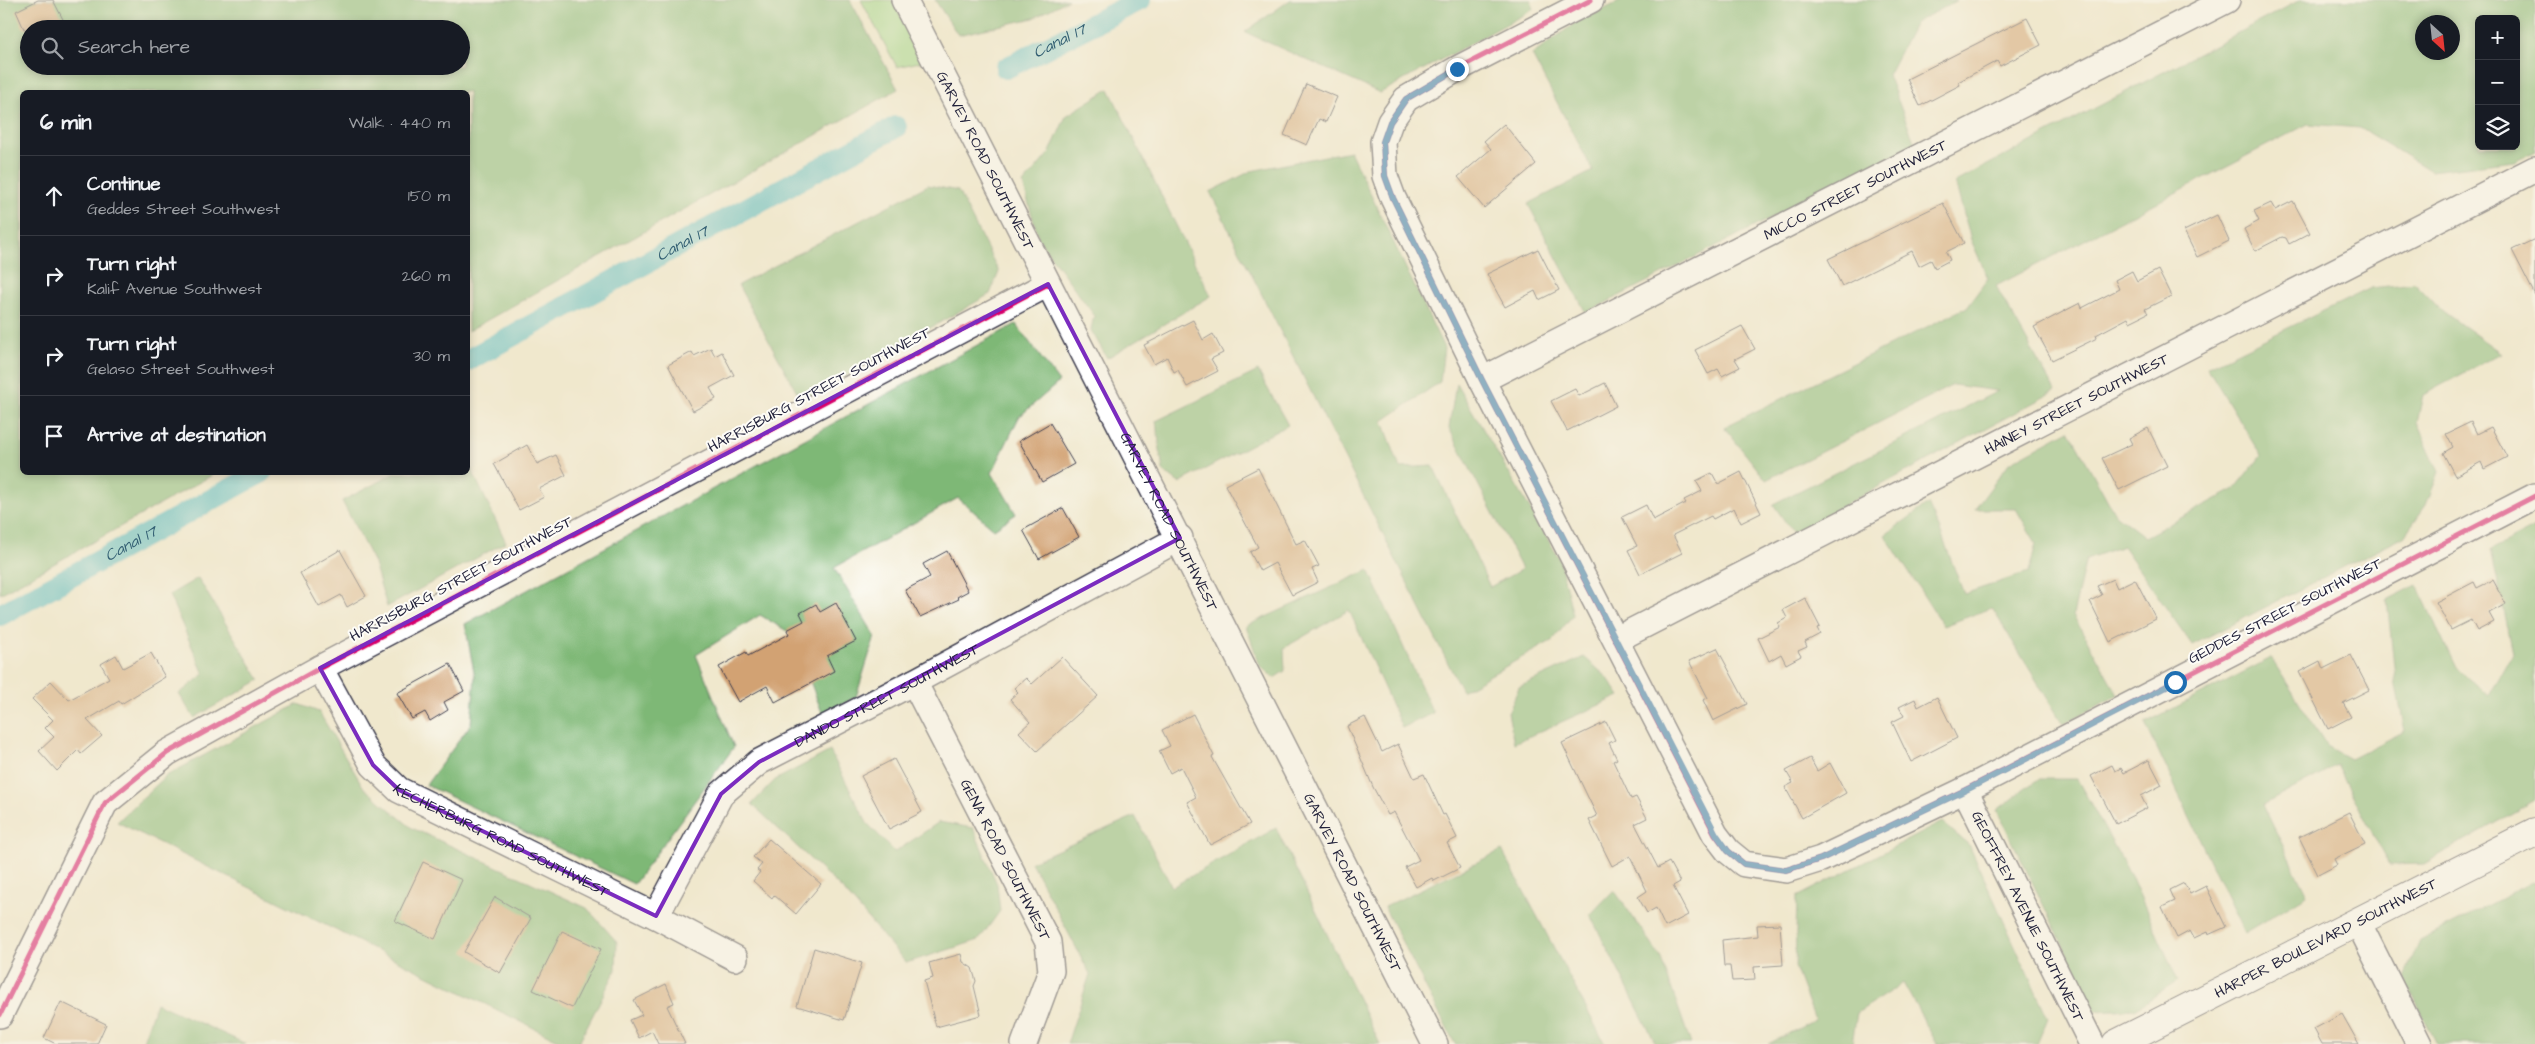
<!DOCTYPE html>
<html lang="en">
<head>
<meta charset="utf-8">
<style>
	:root { --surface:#171b24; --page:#242831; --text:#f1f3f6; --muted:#9ea1a6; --line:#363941 }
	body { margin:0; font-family:"Architects Daughter",sans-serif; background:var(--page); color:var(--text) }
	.controls { position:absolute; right:15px; top:15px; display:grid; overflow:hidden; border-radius:8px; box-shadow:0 2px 8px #0003 }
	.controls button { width:45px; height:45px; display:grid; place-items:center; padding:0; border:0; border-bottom:1px solid var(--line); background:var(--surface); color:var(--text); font:25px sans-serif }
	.compass { position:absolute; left:2415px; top:15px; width:45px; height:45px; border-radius:50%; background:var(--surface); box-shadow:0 2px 8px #0003; rotate:153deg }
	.stop { position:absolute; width:15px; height:15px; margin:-11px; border:4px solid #1f6fb2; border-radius:50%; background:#fff }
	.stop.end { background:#1f6fb2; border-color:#fff; box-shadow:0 1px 5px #0008 }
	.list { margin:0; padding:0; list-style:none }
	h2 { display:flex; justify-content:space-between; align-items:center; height:65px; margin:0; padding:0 20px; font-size:21px }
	h2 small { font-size:16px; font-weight:400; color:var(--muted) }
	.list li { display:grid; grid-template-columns:32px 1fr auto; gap:15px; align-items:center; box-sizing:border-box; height:80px; padding:0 20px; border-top:1px solid var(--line) }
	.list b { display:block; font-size:19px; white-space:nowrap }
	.list p { margin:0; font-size:16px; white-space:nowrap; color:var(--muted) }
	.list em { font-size:16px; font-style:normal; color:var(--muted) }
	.icon { flex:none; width:28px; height:28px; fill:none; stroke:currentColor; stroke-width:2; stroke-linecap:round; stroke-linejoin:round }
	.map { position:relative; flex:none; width:2535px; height:1044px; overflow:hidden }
	.search { position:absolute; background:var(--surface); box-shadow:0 2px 8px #0003; left:20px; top:20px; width:450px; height:55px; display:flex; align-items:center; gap:12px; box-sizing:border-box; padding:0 18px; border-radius:28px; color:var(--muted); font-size:19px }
	.panel { position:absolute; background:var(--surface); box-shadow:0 2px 8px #0003; left:20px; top:90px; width:450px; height:385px; border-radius:8px }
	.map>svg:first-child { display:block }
</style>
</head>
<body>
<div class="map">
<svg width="2535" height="1044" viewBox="0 0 2535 1044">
	<rect width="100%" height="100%" fill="#fdfcf7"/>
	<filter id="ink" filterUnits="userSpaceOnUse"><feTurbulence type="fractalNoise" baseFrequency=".02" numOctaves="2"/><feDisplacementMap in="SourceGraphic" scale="10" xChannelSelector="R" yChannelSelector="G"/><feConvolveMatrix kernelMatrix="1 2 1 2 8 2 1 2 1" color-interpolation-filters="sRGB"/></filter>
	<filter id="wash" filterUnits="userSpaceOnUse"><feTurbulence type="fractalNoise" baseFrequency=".0096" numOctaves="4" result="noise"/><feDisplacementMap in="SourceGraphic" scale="20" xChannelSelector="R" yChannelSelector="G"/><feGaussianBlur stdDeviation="1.12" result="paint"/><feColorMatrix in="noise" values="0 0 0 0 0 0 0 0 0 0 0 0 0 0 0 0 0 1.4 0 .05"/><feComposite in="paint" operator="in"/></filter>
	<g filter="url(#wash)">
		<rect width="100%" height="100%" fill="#f0e8cd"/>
		<polygon fill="#9ed78a" stroke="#607c62" points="861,0 892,0 924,61 897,67"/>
		<g fill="#7eb876" stroke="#506d58" fill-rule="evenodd">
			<path d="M0,0H850L898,89L468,331V92H22V472L216,473L0,594ZM29,29H461V66H29Z"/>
			<polygon points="935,0 1068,0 1034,18 958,35"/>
			<polygon points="1290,0 1531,0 1534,9 1380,93 1245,32"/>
			<polygon points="1623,0 1957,0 1915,23 1888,75 1915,144 1586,313 1528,204 1593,171 1532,55 1575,23"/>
			<path d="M2300,0H2535V151L2515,161L2431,171L2360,128L2308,124L1996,286L2055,391L1793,533L1773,504L1998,391L1953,385L1766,480L1724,427L1967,307L1988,278L1971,240L1955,182ZM2479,19H2516V146H2479ZM2422,22H2452V52H2422Z"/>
			<polygon points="1109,89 1211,296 1107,358 1091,330 1094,315 1039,240 1023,184 1050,152 1066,116"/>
			<polygon points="1350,151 1444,348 1440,382 1383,421 1400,468 1433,466 1490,587 1522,569 1449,428 1456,383 1559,558 1573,615 1553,640 1462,691 1210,192 1251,171"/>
			<polygon points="928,185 958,191 999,272 990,294 802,401 738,285"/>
			<polygon points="2415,283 2441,310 2501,353 2423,395 2417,423 2439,472 2426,505 2404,536 2192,645 2123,546 2086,559 2073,615 2118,695 2063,724 1992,608 1943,626 1885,535 1928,504 1939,528 1964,594 2029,572 2036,543 2016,509 1975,509 2009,463 2069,430 2115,514 2145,537 2235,489 2261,456 2207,367 2371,288"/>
			<polygon points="1016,324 1059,382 1019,417 992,473 1016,514 994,529 958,498 834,568 875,636 856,697 823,715 792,634 760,615 696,655 734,747 634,884 426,785 471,724 475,677 465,624"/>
			<polygon points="1258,371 1288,425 1179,483 1163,471 1156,421"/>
			<polygon points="468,462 506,542 387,607 374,563 342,501 395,473 468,472"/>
			<polygon points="2535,527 2535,800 2424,864 2389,865 2337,765 2263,805 2307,895 2244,933 2145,723 2271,658 2327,746 2350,759 2405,731 2396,686 2387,600 2417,585 2456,668 2489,696 2513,653 2491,550"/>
			<polygon points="1369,570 1433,713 1402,728 1349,610 1284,648 1285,671 1274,678 1260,666 1246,626"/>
			<polygon points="198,578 260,680 194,718 179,694 204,674 169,595"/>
			<polygon points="1584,657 1607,677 1620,696 1514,743 1508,713 1519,687"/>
			<polygon points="298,704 319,712 364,788 412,828 587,908 617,942 616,970 578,1044 566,1044 117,822 166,776"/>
			<polygon points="830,751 867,823 895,852 939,822 973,828 997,884 1000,911 979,940 906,963 845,892 752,804 775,780"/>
			<polygon points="2038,779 2077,779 2132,878 2178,981 2135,1009 2095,1011 1997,810"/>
			<polygon points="1135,816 1172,887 1276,828 1380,1044 1067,1044 1090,974 1031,862"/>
			<polygon points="1942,822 1969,845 2048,1018 2037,1044 1937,1044 1903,983 1857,1013 1852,1044 1768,1044 1815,1020 1795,967 1797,897"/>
			<polygon points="1502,850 1605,1044 1455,1044 1384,907"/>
			<polygon points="2535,881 2535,1044 2437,1044 2404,978 2420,941"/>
			<polygon points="1614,890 1660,956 1691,1044 1656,1044 1590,915"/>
			<polygon points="156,1003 246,1044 142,1044"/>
		</g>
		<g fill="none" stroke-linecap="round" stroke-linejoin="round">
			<g stroke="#4ab8c4" stroke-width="22">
				<path id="s1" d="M1006,68L1140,0"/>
				<path id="s2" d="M468,360L896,127"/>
				<path id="s3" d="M0,615L262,472"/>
			</g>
		</g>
		<g id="blocks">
			<g fill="#d2a273">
				<polygon points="38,0 53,0 68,29 24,29 16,11"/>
				<polygon points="2027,18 2041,45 2000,66 1997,61 1958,82 1960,85 1920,106 1907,79"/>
				<polygon points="1306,84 1337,97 1326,122 1319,119 1307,145 1284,135"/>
				<polygon points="1504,124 1536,164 1484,208 1458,177 1491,149 1484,141"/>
				<polygon points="2293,201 2310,233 2289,244 2286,238 2282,237 2255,251 2244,229 2259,221 2254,211 2271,203 2275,210"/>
				<polygon points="1943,203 1964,243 1946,252 1950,260 1935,268 1931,260 1919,266 1912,251 1842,286 1828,259"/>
				<polygon points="2217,215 2229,241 2197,257 2184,231"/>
				<polygon points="2535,239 2535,295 2512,250"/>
				<polygon points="1538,249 1559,290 1539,300 1535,291 1505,307 1487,274"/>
				<polygon points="2158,270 2171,296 2145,309 2148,313 2130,322 2128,318 2096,335 2097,338 2052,360 2034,327 2080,303 2082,308 2119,289 2115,280 2132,271 2137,281"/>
				<polygon points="1193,320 1203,340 1213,334 1223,353 1211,359 1218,371 1187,387 1178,370 1174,372 1167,357 1154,364 1144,345"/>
				<polygon points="1742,326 1755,349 1735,359 1740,367 1722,376 1718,369 1708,374 1695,350"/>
				<polygon points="711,348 715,356 722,352 734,375 710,388 716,399 693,411 668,365 692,352 694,356"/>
				<polygon points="1605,383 1616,406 1567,431 1551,401 1575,389 1579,396"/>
				<polygon points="2471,422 2477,434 2491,427 2507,457 2484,469 2481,462 2455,476 2443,453 2453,447 2446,434"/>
				<polygon points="1050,423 1074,464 1042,482 1019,441"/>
				<polygon points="2148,428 2167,466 2119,490 2102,458 2132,444 2129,438"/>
				<polygon points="527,445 537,464 556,455 566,475 539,489 544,497 519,510 494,464"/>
				<polygon points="1258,468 1296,544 1305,540 1319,566 1312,569 1318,582 1292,595 1275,563 1260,571 1250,552 1258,547 1225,485"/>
				<polygon points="1741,472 1761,513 1741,523 1734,508 1713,519 1711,516 1673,535 1682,553 1640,574 1628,550 1637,546 1622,517 1646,505 1653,520 1686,503 1684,500 1702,491 1696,481 1712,473 1718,484"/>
				<polygon points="1063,508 1079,537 1039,559 1023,530"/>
				<polygon points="340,550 366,596 347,607 341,595 319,607 300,573"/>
				<polygon points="947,551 968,591 957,597 959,599 920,617 905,590 930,577 923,564"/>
				<polygon points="2113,579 2117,588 2135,579 2156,619 2110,642 2090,601 2102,595 2097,586"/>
				<polygon points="2493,580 2506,604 2489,613 2494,622 2477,631 2471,620 2451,630 2436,602 2474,582 2477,588"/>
				<polygon points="1805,598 1820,627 1817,628 1820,634 1805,642 1807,647 1798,651 1801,656 1786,664 1781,654 1769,661 1758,638 1780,627 1778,623 1787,618 1783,610"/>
				<polygon points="836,603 856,641 827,656 834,671 775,702 767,686 738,702 719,667 746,652 748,656 789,634 787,630 804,621 800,613 816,604 820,612"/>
				<polygon points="1717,648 1747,704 1713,721 1703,700 1708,698 1689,661"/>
				<polygon points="151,653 165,677 121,704 119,701 87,720 102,736 81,754 78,750 57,771 39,751 54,737 45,728 53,720 32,699 51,681 69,700 109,678 101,664 116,655 123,668"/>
				<polygon points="2351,655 2369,690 2343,703 2351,717 2328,729 2299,672 2320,661 2323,669"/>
				<polygon points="1062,657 1098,696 1037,751 1019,732 1030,722 1010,699 1018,692 1014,688 1026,678 1032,684"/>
				<polygon points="450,664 464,691 444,702 448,710 430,721 425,712 412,719 397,693"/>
				<polygon points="1937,697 1957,738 1911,762 1892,722 1904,716 1899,707 1915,699 1918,707"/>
				<polygon points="1193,714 1214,756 1212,757 1250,824 1210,845 1187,802 1196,797 1181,767 1170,773 1159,751 1170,746 1162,730"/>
				<polygon points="1365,717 1382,752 1398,744 1414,778 1424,774 1443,815 1445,814 1457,838 1447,843 1460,868 1434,881 1432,878 1416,887 1405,867 1419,860 1394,812 1388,815 1373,787 1347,726"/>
				<polygon points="1606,722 1615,740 1609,743 1617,759 1613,761 1631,799 1636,797 1647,818 1635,824 1658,868 1669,862 1680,882 1673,886 1688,915 1665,927 1656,908 1647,913 1638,897 1647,891 1630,856 1612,866 1589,820 1597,816 1562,743"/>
				<polygon points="1810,758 1817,771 1830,763 1846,793 1802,818 1785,787 1793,783 1786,771"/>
				<polygon points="894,759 922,812 889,829 861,776"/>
				<polygon points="2149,760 2162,785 2141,796 2147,808 2116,824 2091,776 2112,765 2115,771 2121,768 2124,773"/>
				<polygon points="2349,812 2365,844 2334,859 2337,865 2318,875 2299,837"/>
				<polygon points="769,839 821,884 796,914 774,895 772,898 753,881 760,872 757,870 762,864 753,857"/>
				<polygon points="423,862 462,880 435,939 395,921"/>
				<polygon points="2184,883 2190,894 2206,886 2226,927 2208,935 2207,932 2194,938 2190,931 2177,938 2162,907 2175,901 2170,890"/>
				<polygon points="495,897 531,918 500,973 464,952"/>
				<polygon points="1780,924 1783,965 1754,967 1755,980 1732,981 1730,966 1724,966 1722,940 1758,936 1757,925"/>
				<polygon points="562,931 601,949 572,1008 533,990"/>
				<polygon points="814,948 862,963 844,1020 797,1006"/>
				<polygon points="961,954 963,962 972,968 976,981 974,986 981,1015 936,1027 924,981 933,978 929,963"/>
				<polygon points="666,984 674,1003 667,1006 685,1044 658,1044 652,1031 639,1038 630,1020 642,1015 634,1000"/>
				<polygon points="61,1002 106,1024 97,1044 56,1044 44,1038"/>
				<polygon points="2342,1014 2359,1044 2322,1044 2314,1029"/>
			</g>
		</g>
	</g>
	<g filter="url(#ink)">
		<use href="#blocks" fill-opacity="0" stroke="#414051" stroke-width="1"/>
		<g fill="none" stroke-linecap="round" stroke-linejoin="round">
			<g stroke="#414051" stroke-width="28">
				<g id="minor">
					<path id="s4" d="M904,0L1435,1044"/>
					<polyline points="1591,0 1457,69 1406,99 1390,122 1383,142 1385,176 1393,198 1482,380 1715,834 1728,851 1744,864 1786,870 1821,859 1965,790 2535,496"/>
					<path id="s5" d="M1482,380L2227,0"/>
					<path id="s6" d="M1617,639L2535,169"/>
					<path id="s7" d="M320,668L373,765L399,790L656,916L735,958"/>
					<path id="s8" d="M914,682L1048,942L1051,971L1024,1044"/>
					<path id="s9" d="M1965,790L2092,1044"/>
					<path id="s10" d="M656,916L721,794L759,762L914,682L1180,538"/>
					<polyline points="2358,922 2419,1044"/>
					<polyline points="0,1015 105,803 167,753 320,668 1048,284"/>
				</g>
			</g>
			<g stroke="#414051" stroke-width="30">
				<g id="tertiary">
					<path id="s11" d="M2116,1044L2535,832"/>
				</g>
			</g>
			<use href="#minor" stroke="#fff" stroke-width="25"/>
			<use href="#tertiary" stroke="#fff" stroke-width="28"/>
			<g stroke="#fdfcf7" stroke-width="8">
				<g id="cycleway">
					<polyline points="1591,0 1457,69 1406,99 1390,122 1383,142 1385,176 1393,198 1482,380 1715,834 1728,851 1744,864 1786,870 1821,859 1965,790 2535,496"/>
					<polyline points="0,1015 105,803 167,753 320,668 1048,284"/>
				</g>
			</g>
			<use href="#cycleway" stroke="#d6006c" stroke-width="5"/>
		</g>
	</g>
	<g fill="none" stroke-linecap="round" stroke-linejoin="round" filter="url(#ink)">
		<polyline stroke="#1f6fb2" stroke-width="6" points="1457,69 1406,99 1390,122 1383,142 1385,176 1393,198 1482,380 1716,834 1728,851 1744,864 1786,870 1821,859 1970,788 2175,682"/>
	</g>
	<path d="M0 0H2535V1044H0ZM1048,284L1180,538L759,762L721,794L656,916L399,790L373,765L320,668Z" fill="#f0e8cd" fill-opacity=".55" fill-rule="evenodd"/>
	<path fill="none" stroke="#7b2cbf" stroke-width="4" stroke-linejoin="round" d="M1048,284L1180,538L759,762L721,794L656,916L399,790L373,765L320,668Z"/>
	<g text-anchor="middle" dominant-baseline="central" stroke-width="4" stroke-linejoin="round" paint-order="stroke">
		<g font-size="15" fill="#22223b" stroke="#fdfcf7">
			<text stroke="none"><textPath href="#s4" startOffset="180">GARVEY ROAD SOUTHWEST</textPath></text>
			<text stroke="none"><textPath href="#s5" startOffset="419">MICCO STREET SOUTHWEST</textPath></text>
			<text transform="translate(819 390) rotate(-28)">HARRISBURG STREET SOUTHWEST</text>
			<text stroke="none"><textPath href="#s6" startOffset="516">HAINEY STREET SOUTHWEST</textPath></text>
			<text stroke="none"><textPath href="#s4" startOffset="585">GARVEY ROAD SOUTHWEST</textPath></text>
			<text transform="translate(461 579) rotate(-28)">HARRISBURG STREET SOUTHWEST</text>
			<text transform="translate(2285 611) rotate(-27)">GEDDES STREET SOUTHWEST</text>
			<text stroke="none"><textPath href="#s10" startOffset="332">DANDO STREET SOUTHWEST</textPath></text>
			<text stroke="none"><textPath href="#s7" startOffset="261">KECHERBURG ROAD SOUTHWEST</textPath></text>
			<text stroke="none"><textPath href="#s8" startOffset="200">GENA ROAD SOUTHWEST</textPath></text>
			<text stroke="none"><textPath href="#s4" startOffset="990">GARVEY ROAD SOUTHWEST</textPath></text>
			<text stroke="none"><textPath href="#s9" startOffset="141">GEOFFREY AVENUE SOUTHWEST</textPath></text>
			<text stroke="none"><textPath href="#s11" startOffset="235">HARPER BOULEVARD SOUTHWEST</textPath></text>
		</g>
		<g font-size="16" font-style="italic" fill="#325e72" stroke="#fdfcf7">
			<text stroke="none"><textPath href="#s1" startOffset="60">Canal 17</textPath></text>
			<text stroke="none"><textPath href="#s2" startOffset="244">Canal 17</textPath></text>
			<text stroke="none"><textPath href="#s3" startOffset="149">Canal 17</textPath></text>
		</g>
	</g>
</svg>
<div class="controls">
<button>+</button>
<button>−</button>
<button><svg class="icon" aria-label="layers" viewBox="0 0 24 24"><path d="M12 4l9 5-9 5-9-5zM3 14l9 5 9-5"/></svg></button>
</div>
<svg class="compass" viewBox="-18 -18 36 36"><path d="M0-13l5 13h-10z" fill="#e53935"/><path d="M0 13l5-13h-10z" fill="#9ea1a6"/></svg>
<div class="stop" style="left:2175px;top:682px"></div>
<div class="stop end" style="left:1457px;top:69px"></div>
<div class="search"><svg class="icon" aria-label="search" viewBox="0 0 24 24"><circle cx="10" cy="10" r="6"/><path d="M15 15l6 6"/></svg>Search here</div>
<section class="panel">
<h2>6 min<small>Walk · 440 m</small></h2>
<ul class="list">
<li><svg class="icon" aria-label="ahead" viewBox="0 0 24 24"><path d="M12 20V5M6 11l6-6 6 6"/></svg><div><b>Continue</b><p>Geddes Street Southwest</p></div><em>150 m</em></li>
<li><svg class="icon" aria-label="right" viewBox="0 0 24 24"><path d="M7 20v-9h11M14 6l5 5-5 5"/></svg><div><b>Turn right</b><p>Kalif Avenue Southwest</p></div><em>260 m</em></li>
<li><svg class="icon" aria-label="right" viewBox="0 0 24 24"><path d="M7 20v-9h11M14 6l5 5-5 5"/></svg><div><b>Turn right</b><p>Gelaso Street Southwest</p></div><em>30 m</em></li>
<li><svg class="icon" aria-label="arrive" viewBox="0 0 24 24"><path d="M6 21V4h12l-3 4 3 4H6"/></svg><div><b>Arrive at destination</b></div></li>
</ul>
</section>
</div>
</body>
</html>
